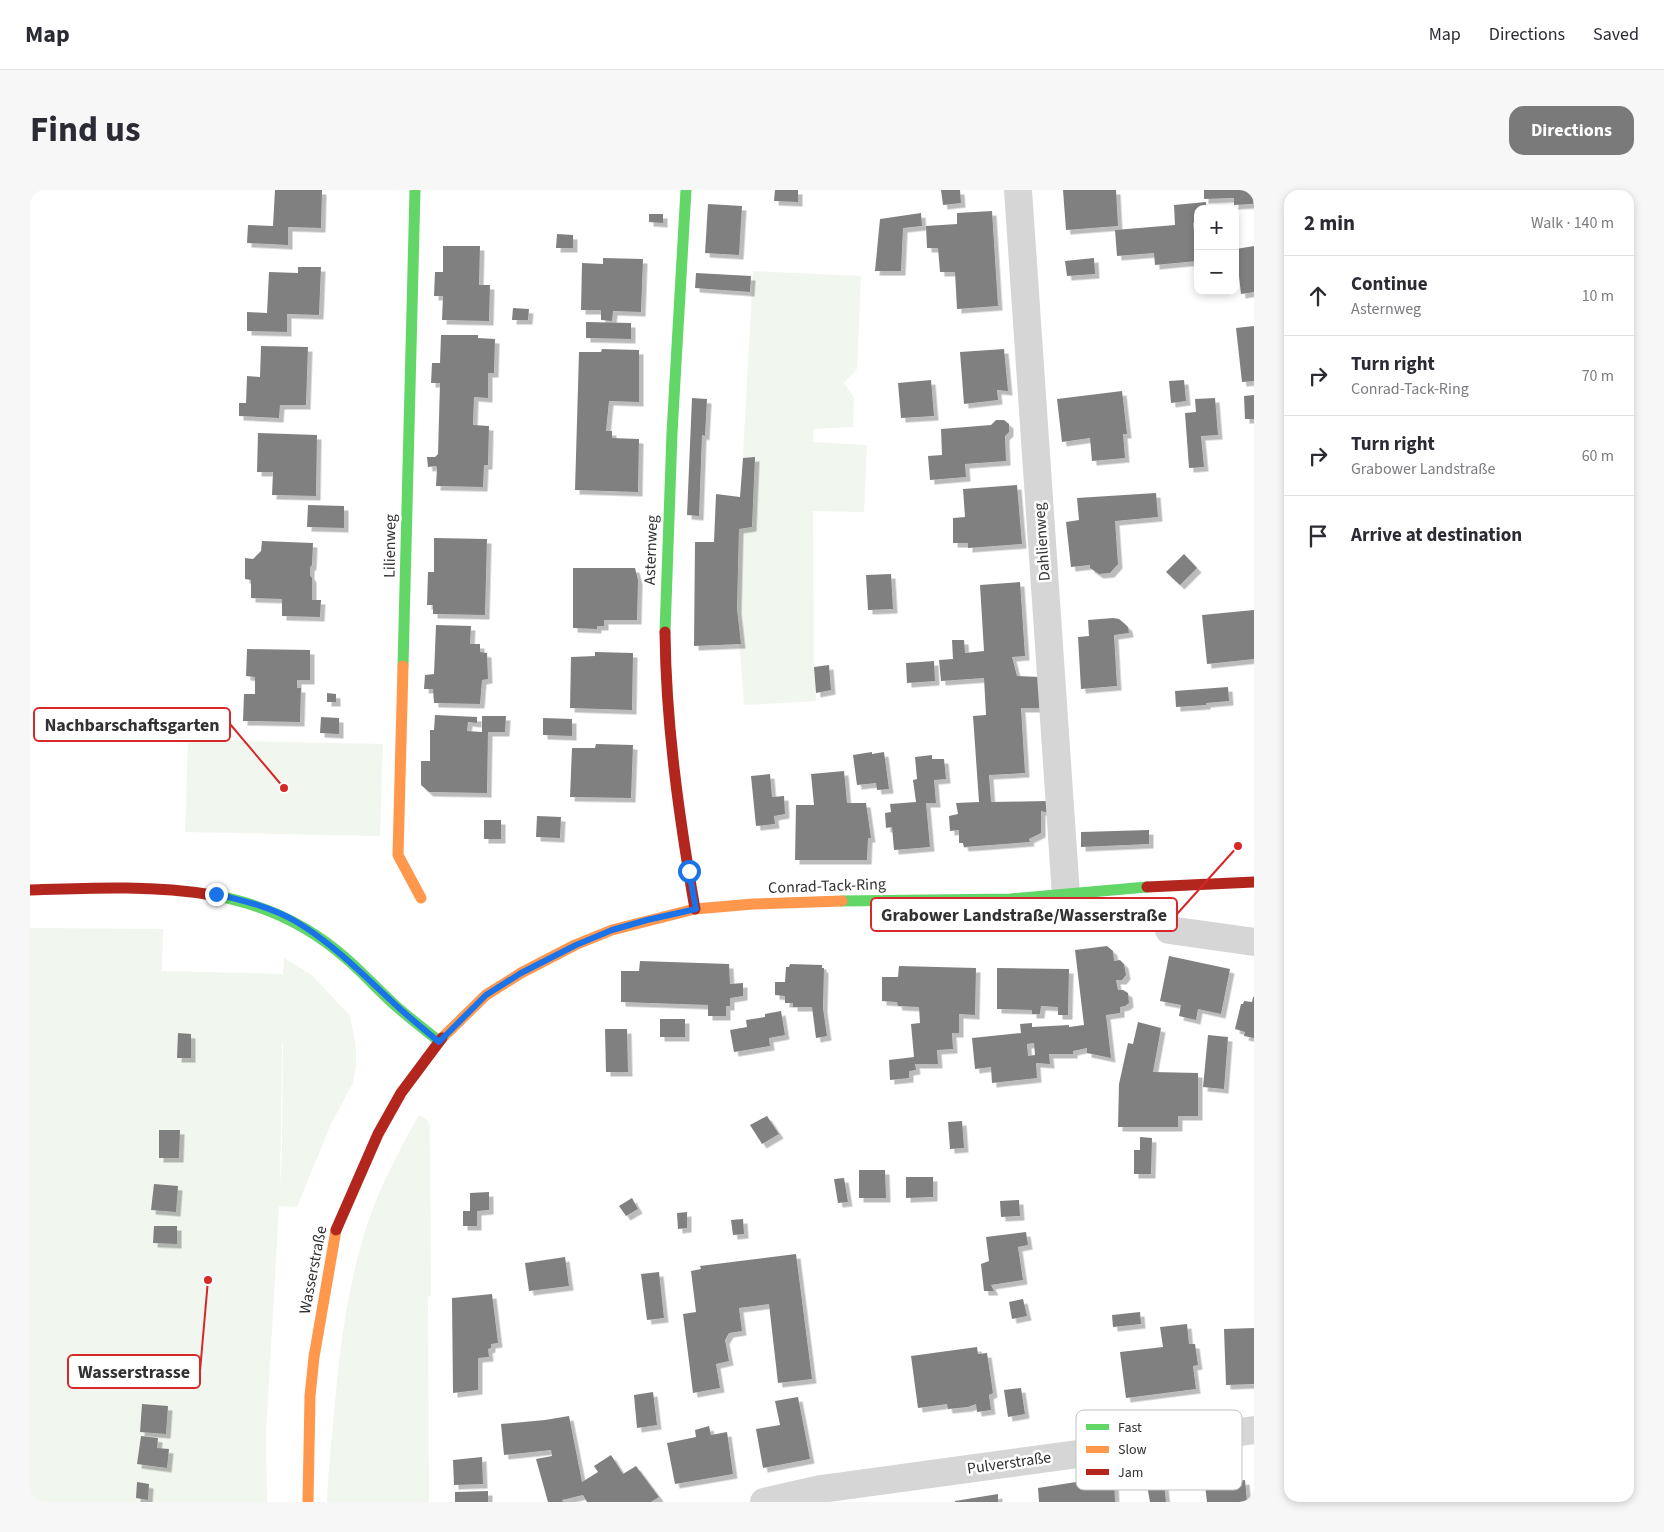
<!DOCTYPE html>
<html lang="en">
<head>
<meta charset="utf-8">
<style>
	:root { --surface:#fff; --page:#f7f7f7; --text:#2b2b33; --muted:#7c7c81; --line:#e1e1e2; --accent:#7a7a7a }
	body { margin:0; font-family:"Source Sans 3",sans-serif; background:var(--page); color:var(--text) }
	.controls { position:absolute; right:15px; top:15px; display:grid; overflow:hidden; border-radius:10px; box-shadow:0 2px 8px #0003 }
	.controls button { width:45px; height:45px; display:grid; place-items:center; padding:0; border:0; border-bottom:1px solid var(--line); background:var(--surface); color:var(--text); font:25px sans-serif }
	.stop { position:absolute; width:15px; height:15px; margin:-11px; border:4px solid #1a73e8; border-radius:50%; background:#fff }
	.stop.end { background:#1a73e8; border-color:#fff; box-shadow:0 1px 5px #0008 }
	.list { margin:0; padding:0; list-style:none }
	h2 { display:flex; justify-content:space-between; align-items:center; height:65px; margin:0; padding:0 20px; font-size:21px }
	h2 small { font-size:16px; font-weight:400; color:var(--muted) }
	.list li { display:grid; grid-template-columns:32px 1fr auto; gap:15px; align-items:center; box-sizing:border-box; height:80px; padding:0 20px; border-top:1px solid var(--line) }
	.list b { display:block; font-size:19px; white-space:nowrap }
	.list p { margin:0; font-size:16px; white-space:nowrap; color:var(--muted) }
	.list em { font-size:16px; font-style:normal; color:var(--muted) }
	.icon { flex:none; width:28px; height:28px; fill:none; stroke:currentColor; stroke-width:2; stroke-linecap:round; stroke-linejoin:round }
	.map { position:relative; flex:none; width:1224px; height:1312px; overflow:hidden; border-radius:15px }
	header { display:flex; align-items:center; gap:30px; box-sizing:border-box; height:70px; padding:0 25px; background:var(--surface); border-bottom:1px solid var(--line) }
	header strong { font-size:24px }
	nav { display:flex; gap:28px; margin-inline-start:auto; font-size:18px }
	.intro { display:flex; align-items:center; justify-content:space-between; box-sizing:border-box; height:120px; padding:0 30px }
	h1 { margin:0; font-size:35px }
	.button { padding:12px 22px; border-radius:15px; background:var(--accent); color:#fff; font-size:18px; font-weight:700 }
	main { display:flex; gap:30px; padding:0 30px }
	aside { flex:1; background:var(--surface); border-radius:15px; box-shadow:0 2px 8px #0003 }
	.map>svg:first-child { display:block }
</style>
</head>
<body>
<header>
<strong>Map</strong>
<nav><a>Map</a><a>Directions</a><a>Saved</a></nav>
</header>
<div class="intro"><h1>Find us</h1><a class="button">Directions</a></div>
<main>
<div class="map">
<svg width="1224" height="1312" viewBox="0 0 1224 1312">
	<defs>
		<filter id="shadow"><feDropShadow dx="4.5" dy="4.5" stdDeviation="0" flood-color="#0004"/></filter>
	</defs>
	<rect width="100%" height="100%" fill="#fff"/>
	<g fill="#f1f6ee" fill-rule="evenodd">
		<polygon points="723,81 831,86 827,179 814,193 824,208 823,237 784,239 783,252 837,255 834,322 783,321 784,477 786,511 714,515 707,419 709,339"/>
		<polygon points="158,550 353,554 350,646 155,642"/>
		<path d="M0,738L133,739L132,781L253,784L254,768L282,785L320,826L326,857V876L323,893L301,934L267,1017L249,1016L236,1245L237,1312H0ZM253,853L252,963L250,996L252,853Z"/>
		<path d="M389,925C397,929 399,930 400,938L401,1106L398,1107L399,1312H297C298,1283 301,1254 304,1225C309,1162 317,1099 336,1038C349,998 369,961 389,925Z"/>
	</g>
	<g fill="#808080" fill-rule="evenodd" filter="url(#shadow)">
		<polygon points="245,0 292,0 291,38 258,37 258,55 217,53 218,35 243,36"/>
		<polygon points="745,0 768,0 768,12 744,11"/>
		<polygon points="911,0 930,0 931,13 913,15"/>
		<polygon points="1033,0 1086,0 1088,36 1036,40"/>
		<polygon points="1174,0 1224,0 1223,14 1204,15 1204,8 1174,9"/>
		<polygon points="1176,12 1176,16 1181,16 1182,19 1168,19 1168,32 1163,33 1167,71 1125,75 1124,63 1087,66 1085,40 1145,35 1144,15"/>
		<polygon points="678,14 712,16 709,65 675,63"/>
		<polygon points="962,21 968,116 927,119 925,82 910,82 908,58 897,58 896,36 927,34 927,23"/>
		<polygon points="891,23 892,36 873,38 871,81 845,81 850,29"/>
		<polygon points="619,24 633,24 633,33 619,32"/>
		<polygon points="527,44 543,45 543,58 526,58"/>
		<polygon points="413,56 450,56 449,95 460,95 459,131 412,130 413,106 404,106 405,82 413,82"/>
		<polygon points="1224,56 1224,102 1211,104 1206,59"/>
		<polygon points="573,68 613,69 611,122 583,121 582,131 571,130 571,120 551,120 552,73 573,74"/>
		<polygon points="1064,68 1065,84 1037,86 1035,71"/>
		<polygon points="268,77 291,77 289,125 257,124 257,142 217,141 217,122 237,123 239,82 268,83"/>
		<polygon points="666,83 721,86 720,102 665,98"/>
		<polygon points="483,118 499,119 498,130 482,130"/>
		<polygon points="556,132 601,133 601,149 556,148"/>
		<polygon points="1224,136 1224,191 1212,192 1206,138"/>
		<polygon points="411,145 448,145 448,148 465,149 464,183 458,183 458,208 444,207 443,235 459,236 458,275 454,275 453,297 406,296 407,278 406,276 398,277 397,267 405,267 408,264 410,193 401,193 402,173 410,173"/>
		<polygon points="231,156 278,157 276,215 250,215 249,228 209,226 209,213 216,213 217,186 230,187"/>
		<polygon points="572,159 609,160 609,212 579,211 576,241 582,241 582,248 609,249 608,302 545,300 549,162 571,162"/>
		<polygon points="974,159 978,201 967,200 968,210 934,214 930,162"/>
		<polygon points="901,190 904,226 871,228 868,193"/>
		<polygon points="1154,190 1156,211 1141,213 1139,191"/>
		<polygon points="1092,201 1097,244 1093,244 1095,268 1062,271 1060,248 1032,252 1027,209"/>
		<polygon points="1224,205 1224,229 1215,229 1214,206"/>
		<polygon points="662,208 677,209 675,246 672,245 669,326 657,325"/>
		<polygon points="1185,208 1188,245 1171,246 1174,277 1159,278 1155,223 1166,222 1165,209"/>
		<polygon points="966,230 974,230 979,234 979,242 975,246 976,271 935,274 936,287 900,290 898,266 912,265 911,239 961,235"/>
		<polygon points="228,243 287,245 286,306 242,305 243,282 227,282"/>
		<polygon points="725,267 722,337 709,339 707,419 711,454 664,456 665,352 684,352 686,304 710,307 713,268"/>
		<polygon points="987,295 992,354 938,358 938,353 923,353 923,328 935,327 933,299"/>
		<polygon points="1126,303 1128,327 1085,331 1088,374 1080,383 1069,384 1060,378 1060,375 1041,377 1036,332 1049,330 1047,308"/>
		<polygon points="278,315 314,316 314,338 277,337"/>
		<polygon points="404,348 457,349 455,425 403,424 403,415 397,415 398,382 404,382"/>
		<polygon points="232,351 283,353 282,375 280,377 280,385 282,388 282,410 291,410 290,427 252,426 252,409 221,408 221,390 215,389 215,368 223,369 231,361"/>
		<polygon points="1154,364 1167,378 1150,395 1136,382"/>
		<polygon points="543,378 605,378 608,390 607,430 574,430 574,436 567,436 567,439 543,438"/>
		<polygon points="861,384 863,419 838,420 836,385"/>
		<polygon points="990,392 995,466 982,467 987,486 1010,487 1013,518 991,518 995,583 959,585 961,612 1018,611 1019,623 1011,621 1011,643 999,649 1000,652 934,657 933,653 929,653 929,640 920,641 919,626 928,624 926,613 949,612 943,526 956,525 954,488 911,491 909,470 923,469 922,450 934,450 935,463 954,461 950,395"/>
		<polygon points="1224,420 1224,469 1177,474 1172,425"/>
		<polygon points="1083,428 1089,429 1095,434 1098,437 1099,443 1084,445 1087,496 1051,499 1048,447 1059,446 1058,430"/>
		<polygon points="406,435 441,436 440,454 450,454 450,462 457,463 458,489 452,490 450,514 404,513 403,499 394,499 395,485 404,484"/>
		<polygon points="217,459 280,460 280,490 267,490 267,498 271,498 270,532 213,531 214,504 225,504 225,487 216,486"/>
		<polygon points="565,462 603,463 602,520 540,518 541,467 565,466"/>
		<polygon points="904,471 905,491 877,493 876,473"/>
		<polygon points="799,475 801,500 786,503 784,477"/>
		<polygon points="1198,497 1199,511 1176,513 1176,515 1146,517 1145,501"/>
		<polygon points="297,503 306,504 306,512 297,512"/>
		<polygon points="405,525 447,527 447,533 438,532 437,541 452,542 452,526 476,526 475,542 458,542 457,603 399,602 391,595 391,571 400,571 400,540 404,540"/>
		<polygon points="291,527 309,528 309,544 290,543"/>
		<polygon points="513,528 542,529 542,546 513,545"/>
		<polygon points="566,554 603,555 601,608 540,607 542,558 565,558"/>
		<polygon points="842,562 842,564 854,562 859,599 847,600 846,593 827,595 823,565"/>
		<polygon points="902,565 902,569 914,569 916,589 904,590 906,613 896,613 900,657 864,660 862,637 856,638 855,623 861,622 860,614 886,612 883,590 887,589 885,567"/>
		<polygon points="814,581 817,613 836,613 841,648 838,648 837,670 765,670 766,615 784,615 781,584"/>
		<polygon points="740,584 742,607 754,606 755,624 744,626 745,634 726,636 721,586"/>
		<polygon points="507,626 531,627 530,648 506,647"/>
		<rect x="454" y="630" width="17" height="19"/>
		<polygon points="1119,640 1119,654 1051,657 1051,642"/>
		<path d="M1077,756L1083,761L1084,771L1090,770L1094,774L1096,785L1092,790H1086L1088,800H1093L1098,803L1099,813L1095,816L1090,817V823L1076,825L1081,868L1057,863V858L1043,861V864H1019L1020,874L1006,873L1007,888L962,893L961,877L945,879L942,848L991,843L990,834L1002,833V837L1039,835V837L1054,835L1045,760ZM1004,853L1005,865L998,866L997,854Z"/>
		<polygon points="1139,766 1200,779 1191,824 1168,819 1166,830 1149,826 1151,815 1130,811"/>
		<polygon points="610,771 699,774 700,794 713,793 713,806 700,808 700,816 696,816 696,826 678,826 678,815 591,812 591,781 609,781"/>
		<polygon points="760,774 792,775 792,778 794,778 793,818 797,846 786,848 782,817 763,817 763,813 755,813 755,806 745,805 745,792 755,792 756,777 759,777"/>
		<polygon points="869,776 946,778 945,825 929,824 929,843 922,843 923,859 907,860 908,874 885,874 886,880 879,881 879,888 860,890 859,870 884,867 881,834 890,833 889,817 868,816 867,812 852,811 852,787 868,787"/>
		<polygon points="967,778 1039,779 1038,825 1028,825 1028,817 1011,816 1010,824 1002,824 1002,820 967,819"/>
		<polygon points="1223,807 1224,807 1224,848 1214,846 1215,842 1205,839 1211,814 1213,814 1214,811 1222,812"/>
		<polygon points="751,821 755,845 739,848 740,856 704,862 700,840 717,837 716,830 735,827 735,824"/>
		<rect x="630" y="829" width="25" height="18"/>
		<polygon points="1108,832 1131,838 1123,882 1168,883 1168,926 1148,926 1148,937 1088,937 1089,894 1098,853 1103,854"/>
		<polygon points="575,839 597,839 598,882 576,882"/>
		<polygon points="148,843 161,844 161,868 147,868"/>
		<polygon points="1178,845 1198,847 1194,899 1173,897"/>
		<polygon points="737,926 749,944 732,954 720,935"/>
		<polygon points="932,931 934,958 920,959 918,932"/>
		<polygon points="129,940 150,940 149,968 129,968"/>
		<polygon points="1110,947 1122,948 1121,984 1104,984 1104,960 1110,960"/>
		<polygon points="829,980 855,980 856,1008 829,1008"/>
		<polygon points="876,987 903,987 903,1007 876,1008"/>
		<polygon points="814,988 818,1012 808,1013 804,989"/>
		<polygon points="124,994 148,996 146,1022 121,1020"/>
		<polygon points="459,1002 459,1020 447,1021 447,1036 433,1036 433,1021 440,1021 440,1003"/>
		<polygon points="602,1008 608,1019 596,1026 589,1016"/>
		<polygon points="989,1010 990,1026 971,1027 970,1011"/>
		<polygon points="657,1022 657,1038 648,1039 647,1023"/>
		<polygon points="713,1029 714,1044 703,1045 701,1030"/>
		<polygon points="124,1036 147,1036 147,1054 123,1053"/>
		<polygon points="996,1042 998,1055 988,1057 993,1090 961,1095 964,1101 954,1101 951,1074 959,1071 956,1047"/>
		<polygon points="766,1064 782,1189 748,1193 739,1114 709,1118 712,1141 699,1143 695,1150 699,1171 686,1174 690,1198 663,1203 653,1124 666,1122 661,1081 671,1079 670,1076"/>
		<polygon points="535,1067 539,1096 499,1101 495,1073"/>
		<polygon points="629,1082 634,1128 617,1130 611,1084"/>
		<polygon points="462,1104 468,1153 461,1154 461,1158 458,1159 459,1167 448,1168 448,1200 423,1203 422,1108"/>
		<polygon points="993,1109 997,1126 982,1129 979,1112"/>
		<polygon points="1110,1122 1111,1134 1083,1137 1082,1125"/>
		<polygon points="1157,1134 1159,1154 1165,1154 1168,1175 1163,1176 1166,1199 1096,1208 1090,1162 1133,1157 1130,1137"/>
		<polygon points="1224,1138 1224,1194 1196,1195 1194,1139"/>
		<polygon points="947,1157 948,1164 957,1163 963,1203 959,1205 961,1220 947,1222 946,1214 938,1217 918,1219 917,1214 888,1218 881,1166"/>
		<polygon points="991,1198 995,1224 978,1227 974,1200"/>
		<polygon points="623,1202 627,1235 607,1238 604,1205"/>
		<polygon points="768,1207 780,1269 733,1278 726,1239 750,1235 745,1211"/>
		<polygon points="112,1214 138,1216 136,1244 110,1242"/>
		<polygon points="539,1226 552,1292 568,1282 564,1276 581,1265 593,1284 606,1276 629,1307 621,1312 557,1312 553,1305 532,1310 533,1312 518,1312 506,1269 522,1266 521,1260 474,1265 471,1234 515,1230"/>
		<polygon points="679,1236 681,1245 697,1242 703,1284 645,1294 637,1253 666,1247 665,1240"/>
		<polygon points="111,1246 128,1248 127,1258 139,1259 137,1278 107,1274"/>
		<polygon points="452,1267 453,1294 424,1295 423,1270"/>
		<polygon points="1084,1286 1085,1312 1009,1312 1008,1298"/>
		<polygon points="1215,1290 1217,1312 1177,1312 1175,1295"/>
		<polygon points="107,1292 119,1294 118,1310 106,1308"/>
		<polygon points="1134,1294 1136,1312 1120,1312 1117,1295"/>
		<polygon points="458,1301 458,1312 425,1312 425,1302"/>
		<polygon points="968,1304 968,1312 925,1312 925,1311"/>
	</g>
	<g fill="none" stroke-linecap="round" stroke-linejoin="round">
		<g stroke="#d6d6d6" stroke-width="28">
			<polyline points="988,0 1036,705"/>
			<polyline points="1139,740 1224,752"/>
			<polyline points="734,1312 791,1299 1224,1240"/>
		</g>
		<g stroke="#63d668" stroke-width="11">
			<polyline points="635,442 642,243 656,0"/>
			<polyline points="373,476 385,0"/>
			<path d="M182,705C234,714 279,735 318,770C335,785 350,802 367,817C381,829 395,840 409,851"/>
			<polyline points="812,711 980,709 1117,697"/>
		</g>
		<g stroke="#ff974d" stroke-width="11">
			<polyline points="373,476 368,665 391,708"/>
			<polyline points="412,848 456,805 491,783 545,755 582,740 665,719 723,714 812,711"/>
			<polyline points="278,1312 280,1206 284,1167 306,1040"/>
		</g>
		<g stroke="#b3261e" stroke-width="11">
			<path d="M635,442C636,535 649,627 665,719"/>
			<polyline points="1117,697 1224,692"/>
			<path d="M0,700C60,698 122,695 182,705"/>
			<polyline points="306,1040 348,944 371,903 412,848"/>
		</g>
	</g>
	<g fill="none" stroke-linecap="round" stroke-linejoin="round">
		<path stroke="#1a73e8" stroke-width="6" d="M186,704C214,711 241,717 265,731C304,754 335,787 368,817C381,829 395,840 409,852L456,805L491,783L546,755L582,740L617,730L666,719L659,681"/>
	</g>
	<g text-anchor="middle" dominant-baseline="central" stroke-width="5" stroke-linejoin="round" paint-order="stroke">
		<g font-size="16" fill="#323232" stroke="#fff">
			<text transform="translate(1012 352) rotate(-94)">Dahlienweg</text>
			<text transform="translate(360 356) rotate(-89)">Lilienweg</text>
			<text transform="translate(621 360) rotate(-88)">Asternweg</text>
			<text transform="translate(797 696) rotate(-2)">Conrad-Tack-Ring</text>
			<text transform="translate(283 1080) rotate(-79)">Wasserstraße</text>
			<text transform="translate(979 1273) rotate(-8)">Pulverstraße</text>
		</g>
	</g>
	<rect x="1046" y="1220" width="166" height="80" rx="8" fill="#fff" stroke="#c2c2c2" stroke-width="1"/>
	<rect x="1056" y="1234" width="23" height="6" fill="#63d668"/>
	<rect x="1056" y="1256" width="23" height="7" fill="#ff974d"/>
	<rect x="1056" y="1279" width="23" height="6" fill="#b3261e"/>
	<g font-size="14" fill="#323232">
		<text x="1088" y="1242">Fast</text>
		<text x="1088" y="1264">Slow</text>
		<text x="1088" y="1287">Jam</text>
	</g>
	<path fill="none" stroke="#d62828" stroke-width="2" d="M254 598L200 534M1208 656L1147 724M178 1090L170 1181"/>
	<g fill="#d62828" stroke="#fff" stroke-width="2">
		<circle cx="254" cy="598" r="5"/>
		<circle cx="1208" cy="656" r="5"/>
		<circle cx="178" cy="1090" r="5"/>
	</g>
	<g fill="#fff" stroke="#d62828" stroke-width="2">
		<rect x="4" y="518" width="196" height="33" rx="5"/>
		<rect x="841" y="708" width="306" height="33" rx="5"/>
		<rect x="38" y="1165" width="132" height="33" rx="5"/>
	</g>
	<g font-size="18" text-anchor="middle" font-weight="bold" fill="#323232">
		<text x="102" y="541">Nachbarschaftsgarten</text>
		<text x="994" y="731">Grabower Landstraße/Wasserstraße</text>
		<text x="104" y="1188">Wasserstrasse</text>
	</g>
</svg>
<div class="controls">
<button>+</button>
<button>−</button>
</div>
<div class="stop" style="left:659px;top:681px"></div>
<div class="stop end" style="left:186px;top:704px"></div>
</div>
<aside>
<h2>2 min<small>Walk · 140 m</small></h2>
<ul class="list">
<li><svg class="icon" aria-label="ahead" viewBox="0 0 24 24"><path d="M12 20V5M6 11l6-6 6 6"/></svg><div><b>Continue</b><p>Asternweg</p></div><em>10 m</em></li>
<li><svg class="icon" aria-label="right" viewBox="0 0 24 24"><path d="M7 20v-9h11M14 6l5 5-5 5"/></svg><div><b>Turn right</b><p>Conrad-Tack-Ring</p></div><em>70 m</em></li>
<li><svg class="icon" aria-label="right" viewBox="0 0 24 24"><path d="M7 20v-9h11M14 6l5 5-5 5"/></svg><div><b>Turn right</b><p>Grabower Landstraße</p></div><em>60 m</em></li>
<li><svg class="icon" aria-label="arrive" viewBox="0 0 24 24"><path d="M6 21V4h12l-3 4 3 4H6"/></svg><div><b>Arrive at destination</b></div></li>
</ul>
</aside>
</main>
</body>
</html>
